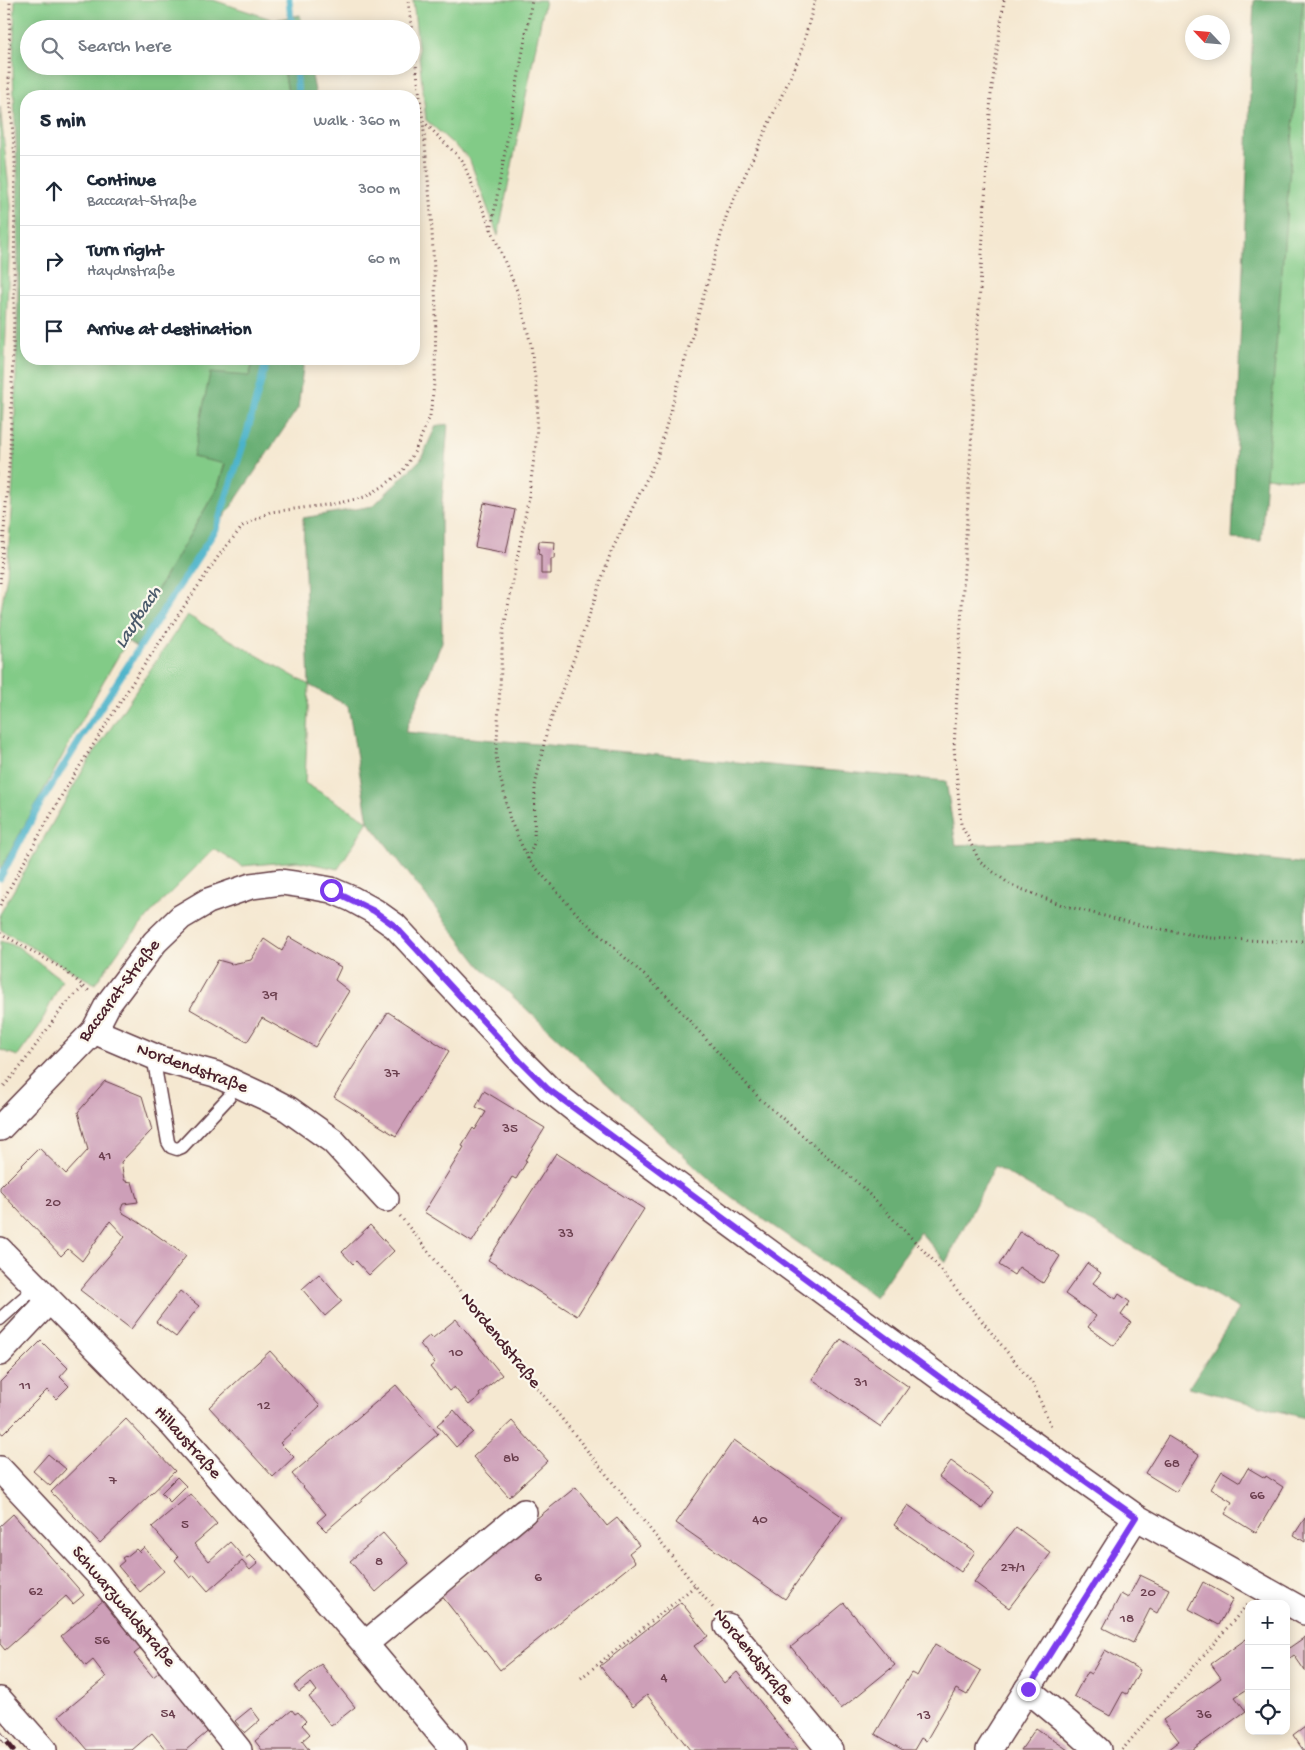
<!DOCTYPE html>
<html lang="en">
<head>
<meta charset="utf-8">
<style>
	:root { --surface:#fff; --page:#f2f2f3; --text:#1f2937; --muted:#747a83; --line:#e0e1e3 }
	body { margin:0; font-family:"Gochi Hand",sans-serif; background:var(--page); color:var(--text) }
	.controls { position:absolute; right:15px; bottom:15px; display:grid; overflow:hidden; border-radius:10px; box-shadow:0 2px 12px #0003 }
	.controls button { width:45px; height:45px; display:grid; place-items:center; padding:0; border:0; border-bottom:1px solid var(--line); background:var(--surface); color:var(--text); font:25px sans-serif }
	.compass { position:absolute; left:1185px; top:15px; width:45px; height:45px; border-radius:50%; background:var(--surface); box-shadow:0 2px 12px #0003; rotate:296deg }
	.stop { position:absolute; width:15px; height:15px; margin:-11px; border:4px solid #7c3aed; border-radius:50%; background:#fff }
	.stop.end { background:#7c3aed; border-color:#fff; box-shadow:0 1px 5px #0008 }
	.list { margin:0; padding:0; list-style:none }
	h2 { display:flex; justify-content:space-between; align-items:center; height:65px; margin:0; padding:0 20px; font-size:21px }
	h2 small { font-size:16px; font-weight:400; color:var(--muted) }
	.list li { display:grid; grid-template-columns:32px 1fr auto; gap:15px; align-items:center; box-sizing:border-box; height:70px; padding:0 20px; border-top:1px solid var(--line) }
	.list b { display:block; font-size:19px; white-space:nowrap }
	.list p { margin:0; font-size:16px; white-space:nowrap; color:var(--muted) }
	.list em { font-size:16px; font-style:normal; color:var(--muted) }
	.icon { flex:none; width:28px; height:28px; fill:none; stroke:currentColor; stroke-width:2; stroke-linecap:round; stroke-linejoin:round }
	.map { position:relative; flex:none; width:1305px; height:1750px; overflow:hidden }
	.search { position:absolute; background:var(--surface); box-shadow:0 2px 12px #0003; left:20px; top:20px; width:400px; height:55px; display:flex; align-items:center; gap:12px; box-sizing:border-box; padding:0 18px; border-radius:28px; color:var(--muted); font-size:19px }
	.panel { position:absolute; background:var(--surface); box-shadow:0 2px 12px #0003; left:20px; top:90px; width:400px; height:275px; border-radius:20px }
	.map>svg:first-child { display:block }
</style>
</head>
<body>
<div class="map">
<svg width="1305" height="1750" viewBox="0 0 1305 1750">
	<rect width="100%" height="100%" fill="#fbf7ec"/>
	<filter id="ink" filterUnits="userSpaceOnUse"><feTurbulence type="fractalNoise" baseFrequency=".02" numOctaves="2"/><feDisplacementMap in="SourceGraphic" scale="10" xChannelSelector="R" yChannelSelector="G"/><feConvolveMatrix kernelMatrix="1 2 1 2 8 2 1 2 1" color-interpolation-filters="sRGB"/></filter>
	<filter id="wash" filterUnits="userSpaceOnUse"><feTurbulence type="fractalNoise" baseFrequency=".0096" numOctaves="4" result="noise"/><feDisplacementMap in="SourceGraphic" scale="20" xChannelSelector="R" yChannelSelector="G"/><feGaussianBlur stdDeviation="1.12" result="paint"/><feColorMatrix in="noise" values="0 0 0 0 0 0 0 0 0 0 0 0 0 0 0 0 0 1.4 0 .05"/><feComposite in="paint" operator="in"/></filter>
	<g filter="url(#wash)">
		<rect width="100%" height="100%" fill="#f5e8d1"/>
		<g fill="#82cb87" stroke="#667559">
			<polygon points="15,0 213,0 274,20 275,29 29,29 29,66 283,66 289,96 26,96 26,359 254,359 250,376 193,456 225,463 218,487 103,682 0,870 0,616 7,575 13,482 18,307 18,185 13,71"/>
			<polygon points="413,0 545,0 498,236 469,158 426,120"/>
			<polygon points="1303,0 1305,0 1305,480 1265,477"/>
			<polygon points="0,107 11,206 0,481"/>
			<polygon points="187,615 309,685 305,783 368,821 338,869 298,861 242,866 214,849 164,899 123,945 95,984 1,930 0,914 86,765"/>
			<polygon points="0,941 17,946 62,980 39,1027 18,1056 0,1050"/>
		</g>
		<g fill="#69af74" stroke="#5a6750">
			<polygon points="1254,0 1303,0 1261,541 1232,539"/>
			<polygon points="300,15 303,29 275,29 274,20"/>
			<polygon points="283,66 310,66 316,96 289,96"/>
			<polygon points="254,359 304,359 298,408 136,647 127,641 218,487 225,464 193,457 210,373 249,376"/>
			<polygon points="448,424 441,514 442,642 405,732 946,781 956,845 1095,839 1305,864 1305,1418 1189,1387 1239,1309 995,1166 946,1262 920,1232 875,1297 720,1189 480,966 368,821 348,706 309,685 303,518 373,506 421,459 436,426"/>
		</g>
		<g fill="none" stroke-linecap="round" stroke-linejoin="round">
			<g stroke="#4cb3ca" stroke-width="7">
				<polyline points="289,0 292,29"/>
				<polyline points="296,66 298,96"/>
				<polyline points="0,878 40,804 90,724 216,529 247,433 267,359"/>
			</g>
		</g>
		<g id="blocks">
			<g fill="#cd9fb8">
				<polygon points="484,503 515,510 506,553 475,547"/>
				<polygon points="539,541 555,542 554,559 551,559 551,574 541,574 541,555 538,554"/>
				<polygon points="289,937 341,967 335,980 349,991 315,1047 262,1018 247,1042 190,1009 218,960 232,964 251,960 264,939 282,951"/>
				<polygon points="388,1012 449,1051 396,1136 334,1097"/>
				<polygon points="105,1081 142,1096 152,1130 121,1162 124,1179 125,1181 132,1182 138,1202 123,1204 121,1209 123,1213 137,1221 186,1256 131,1329 80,1290 125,1237 110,1221 82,1261 68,1249 61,1256 0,1191 0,1187 39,1148 66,1174 88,1150 78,1112"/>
				<polygon points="484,1091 545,1128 525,1160 527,1161 516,1179 512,1177 472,1242 424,1212 464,1147 462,1146 473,1128 475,1130 486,1112 476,1107"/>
				<polygon points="556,1153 644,1209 577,1316 488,1260"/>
				<polygon points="370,1225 394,1251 369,1275 356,1261 353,1264 342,1252"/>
				<polygon points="1020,1231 1060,1256 1043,1283 1019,1267 1014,1275 999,1265"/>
				<polygon points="1087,1263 1101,1273 1093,1283 1116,1299 1119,1294 1130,1302 1121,1315 1131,1322 1114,1346 1088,1327 1096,1316 1065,1294"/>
				<polygon points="319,1274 342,1301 325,1316 302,1289"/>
				<polygon points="180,1291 199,1306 176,1337 156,1322"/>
				<polygon points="456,1319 502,1375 479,1394 480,1396 469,1405 454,1387 449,1391 430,1367 435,1363 420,1344 430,1335 433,1338"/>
				<polygon points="841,1339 909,1387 881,1427 812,1379"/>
				<polygon points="41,1341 68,1368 60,1377 69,1386 56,1399 47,1390 3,1434 0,1432 0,1382"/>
				<polygon points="270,1351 320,1406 280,1443 294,1457 273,1477 209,1407"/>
				<polygon points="396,1385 438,1434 326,1531 317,1522 326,1514 292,1474"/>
				<polygon points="454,1410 473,1432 456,1447 437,1425"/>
				<polygon points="126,1419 175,1471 100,1543 51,1492"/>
				<polygon points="512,1421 548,1461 509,1497 473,1457"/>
				<polygon points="1168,1436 1199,1455 1176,1492 1145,1473"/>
				<polygon points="734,1440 843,1517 785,1599 676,1523"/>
				<polygon points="48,1454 66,1469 50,1486 33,1471"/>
				<polygon points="951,1461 994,1492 982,1509 939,1477"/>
				<polygon points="1248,1468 1265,1478 1266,1476 1283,1487 1256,1533 1225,1514 1232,1502 1211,1489 1222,1471 1240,1482"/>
				<polygon points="177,1477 186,1486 170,1502 161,1493"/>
				<polygon points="576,1487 607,1526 617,1518 639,1545 629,1553 635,1562 500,1670 441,1595"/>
				<polygon points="191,1494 217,1524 194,1544 209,1561 230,1542 245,1559 250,1555 258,1563 250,1570 242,1561 208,1591 194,1575 190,1578 175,1560 178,1557 152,1527"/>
				<polygon points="908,1505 975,1552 961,1572 894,1525"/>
				<polygon points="13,1514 84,1595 73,1604 66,1596 5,1650 0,1644 0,1526"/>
				<polygon points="1305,1518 1305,1542 1294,1535"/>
				<polygon points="1016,1527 1051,1553 1009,1608 974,1582"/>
				<polygon points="383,1533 409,1563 376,1592 350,1561"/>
				<polygon points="144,1547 164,1571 140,1592 118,1566 124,1561 122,1558 125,1556 126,1557 136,1549 139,1552"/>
				<polygon points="1140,1575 1169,1589 1157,1613 1150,1609 1133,1643 1103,1628 1121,1594 1128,1598"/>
				<polygon points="1203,1582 1233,1599 1219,1625 1189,1609"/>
				<polygon points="105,1599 144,1646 134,1654 153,1677 163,1669 212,1728 186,1750 166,1750 152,1733 132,1750 88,1750 59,1716 106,1677 93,1660 86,1666 61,1636"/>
				<polygon points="681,1602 708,1636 694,1646 724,1683 737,1672 798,1750 690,1750 647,1695 633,1707 600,1666"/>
				<polygon points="844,1603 895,1665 841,1709 791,1647"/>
				<polygon points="1249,1637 1249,1688 1235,1697 1246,1711 1192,1750 1167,1750 1179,1741 1163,1720 1221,1678 1211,1664"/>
				<polygon points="1305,1637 1305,1671 1294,1655 1286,1661 1286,1645 1289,1648"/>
				<polygon points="935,1644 981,1671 967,1695 956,1689 926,1741 921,1738 914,1750 903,1750 875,1734 911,1673 917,1676"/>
				<polygon points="1105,1650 1140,1670 1127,1694 1123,1692 1110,1716 1074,1696 1087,1672 1091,1674"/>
				<polygon points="321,1664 355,1707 331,1726 309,1697 317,1691 311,1683 299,1692 294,1686"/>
				<polygon points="251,1708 260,1720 245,1733 235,1721"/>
				<polygon points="292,1710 295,1714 298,1712 306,1721 302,1725 310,1734 302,1741 309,1750 262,1750 255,1741"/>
				<polygon points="1305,1726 1305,1750 1303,1750 1293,1735"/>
				<polygon points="1036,1728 1068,1750 1021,1750"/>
			</g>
		</g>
	</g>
	<g filter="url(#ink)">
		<use href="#blocks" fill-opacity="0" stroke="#643d44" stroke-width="1"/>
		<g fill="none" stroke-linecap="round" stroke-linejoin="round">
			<g stroke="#643d44" stroke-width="15">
				<g id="service">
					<polyline points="153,1056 168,1142 171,1147 177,1149 182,1147 229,1097"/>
					<polyline points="0,1319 36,1287"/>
				</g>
			</g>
			<g stroke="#643d44" stroke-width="28">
				<g id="minor">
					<polyline points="94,1031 160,1059 215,1074 269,1099 288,1109 333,1141 386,1199"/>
					<polyline points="0,1128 94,1031 108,1004 155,942 181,917 208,901 251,886 281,882 309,886 331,890 352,899 374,911 395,926 521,1061 549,1089 578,1112 961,1393 1136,1517 1305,1612"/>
					<polyline points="0,1250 174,1427 365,1644 454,1750"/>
					<polyline points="0,1353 49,1301"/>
					<polyline points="0,1469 98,1574 239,1750"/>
					<polyline points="727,1626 830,1750"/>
					<polyline points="365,1644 524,1512"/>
					<polyline points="1027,1689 1068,1723 1098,1750"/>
					<polyline points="0,1700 44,1750"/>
					<polyline points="989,1750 1136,1517"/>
				</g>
			</g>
			<g stroke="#643d44" stroke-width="3" stroke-dasharray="1 4" stroke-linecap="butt">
				<polyline points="1004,0 991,94 954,747 961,824 980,862 1011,885 1062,905 1143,926 1211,938 1267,941 1305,941"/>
				<polyline points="423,121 462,160 518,293 531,345 538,402 536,444 528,501 503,633 496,757 510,820 528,859 578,915 666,995 760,1099 860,1185 931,1258 1033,1384 1052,1428"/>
				<polyline points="491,230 532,0"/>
				<polyline points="0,583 10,453 14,315 15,160 9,81 10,0"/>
				<polyline points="528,859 534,843 535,786 547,730 580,642 611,552 657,458 727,214 800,56 815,0"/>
				<polyline points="0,905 66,788 138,674 220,554 243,526 270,512 334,504 365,497 382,487 402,472 415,451 430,416 435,377 436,309 431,213 423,121 408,0"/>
				<polyline points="0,933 63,969 89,991"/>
				<polyline points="4,1086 22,1065 63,1007 83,987"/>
				<polyline points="400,1216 713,1608"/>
				<polyline points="581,1678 695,1586"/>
				<polyline points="1122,1750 1247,1605"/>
			</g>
			<use href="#service" stroke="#fff" stroke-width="12"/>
			<use href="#minor" stroke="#fff" stroke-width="25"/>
			<g stroke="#4a1f2b" stroke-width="5.5">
				<polyline id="rail" points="0,1734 13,1750"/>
			</g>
			<use href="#rail" stroke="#fbf7ec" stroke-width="4" stroke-dasharray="11" stroke-linecap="butt"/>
		</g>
	</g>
	<g fill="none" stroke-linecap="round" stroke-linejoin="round" filter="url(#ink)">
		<polyline stroke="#7c3aed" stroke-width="6" points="331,890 374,911 395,926 520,1061 548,1089 961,1393 1136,1517 1028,1689"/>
	</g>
	<g text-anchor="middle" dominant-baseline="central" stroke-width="4.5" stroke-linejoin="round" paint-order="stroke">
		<g font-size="15" fill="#6b3f4e">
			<text x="270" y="996">39</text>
			<text x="392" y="1074">37</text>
			<text x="510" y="1129">35</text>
			<text x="105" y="1156">41</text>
			<text x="53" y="1203">20</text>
			<text x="566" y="1234">33</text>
			<text x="456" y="1353">10</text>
			<text x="861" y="1383">31</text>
			<text x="25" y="1386">11</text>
			<text x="264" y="1406">12</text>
			<text x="511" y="1459">8b</text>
			<text x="1172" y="1464">68</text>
			<text x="113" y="1481">7</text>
			<text x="1257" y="1496">66</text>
			<text x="760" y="1520">40</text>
			<text x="185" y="1525">5</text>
			<text x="379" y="1562">8</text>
			<text x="1013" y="1568">27/1</text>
			<text x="538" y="1578">6</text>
			<text x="36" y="1592">62</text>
			<text x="1148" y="1593">20</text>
			<text x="1127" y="1619">18</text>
			<text x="102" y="1641">56</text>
			<text x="664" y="1678">4</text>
			<text x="168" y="1714">54</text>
			<text x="1204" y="1715">36</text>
			<text x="924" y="1716">13</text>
		</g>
		<g font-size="18" fill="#4a1f2b" stroke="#fbf7ec">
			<text transform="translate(120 991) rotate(-53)">Baccarat-Straße</text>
			<text transform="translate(192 1069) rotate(20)">Nordendstraße</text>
			<text transform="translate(500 1341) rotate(51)">Nordendstraße</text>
			<text transform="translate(187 1443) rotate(48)">Hillaustraße</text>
			<text transform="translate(123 1607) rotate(50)">Schwarzwaldstraße</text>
			<text transform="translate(753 1657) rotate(51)">Nordendstraße</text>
		</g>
		<g font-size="19" font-style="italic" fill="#4b5a6b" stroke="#fbf7ec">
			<text transform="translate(139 618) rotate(-57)">Laufbach</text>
		</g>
	</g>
</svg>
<div class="controls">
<button>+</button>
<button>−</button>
<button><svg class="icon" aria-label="locate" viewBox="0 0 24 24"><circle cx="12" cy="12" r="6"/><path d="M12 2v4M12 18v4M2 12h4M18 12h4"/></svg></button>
</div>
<svg class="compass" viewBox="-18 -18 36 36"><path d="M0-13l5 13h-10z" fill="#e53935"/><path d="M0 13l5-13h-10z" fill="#747a83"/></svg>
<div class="stop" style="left:331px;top:890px"></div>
<div class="stop end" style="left:1028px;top:1689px"></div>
<div class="search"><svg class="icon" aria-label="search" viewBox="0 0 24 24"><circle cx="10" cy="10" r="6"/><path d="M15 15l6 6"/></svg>Search here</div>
<section class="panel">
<h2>5 min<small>Walk · 360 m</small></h2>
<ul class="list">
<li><svg class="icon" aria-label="ahead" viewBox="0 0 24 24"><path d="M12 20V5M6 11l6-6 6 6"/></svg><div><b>Continue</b><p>Baccarat-Straße</p></div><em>300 m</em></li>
<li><svg class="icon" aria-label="right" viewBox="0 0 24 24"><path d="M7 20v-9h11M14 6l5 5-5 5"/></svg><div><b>Turn right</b><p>Haydnstraße</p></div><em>60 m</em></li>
<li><svg class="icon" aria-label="arrive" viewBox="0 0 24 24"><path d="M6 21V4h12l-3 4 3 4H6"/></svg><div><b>Arrive at destination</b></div></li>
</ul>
</section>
</div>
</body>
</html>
